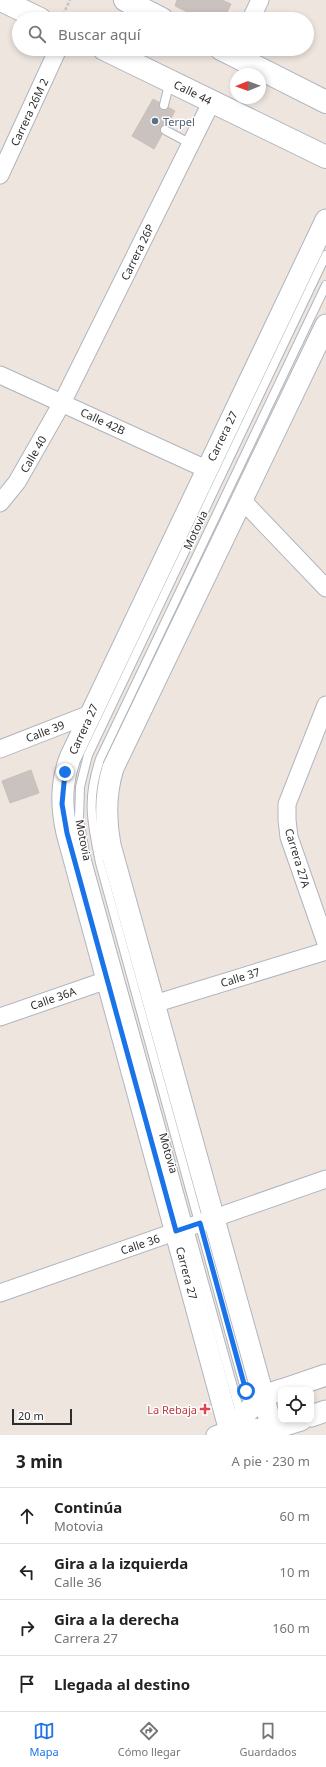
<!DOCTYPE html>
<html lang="es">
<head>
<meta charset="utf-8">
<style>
	:root { --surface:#fff; --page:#f2f2f2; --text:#222; --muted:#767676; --line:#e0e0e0; --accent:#1a73e8 }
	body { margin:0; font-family:"Noto Sans",sans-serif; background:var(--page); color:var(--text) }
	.controls { position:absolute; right:12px; bottom:12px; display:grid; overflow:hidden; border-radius:8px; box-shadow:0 2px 6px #0003 }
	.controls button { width:36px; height:36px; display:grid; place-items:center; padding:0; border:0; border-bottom:1px solid var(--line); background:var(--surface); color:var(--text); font:20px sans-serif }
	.compass { position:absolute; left:230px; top:68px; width:36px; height:36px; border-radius:50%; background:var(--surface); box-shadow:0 2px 6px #0003; rotate:269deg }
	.scale { position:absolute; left:12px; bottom:10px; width:60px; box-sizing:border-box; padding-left:4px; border:2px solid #2d2d2d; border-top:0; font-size:11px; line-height:14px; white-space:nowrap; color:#2d2d2d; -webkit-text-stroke:3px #fff; paint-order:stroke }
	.stop { position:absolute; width:12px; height:12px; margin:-9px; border:3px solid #1a73e8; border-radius:50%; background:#fff }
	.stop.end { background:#1a73e8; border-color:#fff; box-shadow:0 1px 4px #0008 }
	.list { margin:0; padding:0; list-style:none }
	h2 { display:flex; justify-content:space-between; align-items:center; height:52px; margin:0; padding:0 16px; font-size:17px }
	h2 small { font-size:13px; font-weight:400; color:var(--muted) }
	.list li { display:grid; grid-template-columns:26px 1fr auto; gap:12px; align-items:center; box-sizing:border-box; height:56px; padding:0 16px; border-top:1px solid var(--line) }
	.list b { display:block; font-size:15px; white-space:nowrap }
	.list p { margin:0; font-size:13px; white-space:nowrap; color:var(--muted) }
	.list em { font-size:13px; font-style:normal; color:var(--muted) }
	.icon { flex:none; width:22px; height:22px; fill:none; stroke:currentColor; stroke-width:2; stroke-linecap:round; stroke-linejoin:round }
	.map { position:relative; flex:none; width:326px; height:1435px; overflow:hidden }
	.search { position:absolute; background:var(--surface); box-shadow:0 2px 6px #0003; left:12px; right:12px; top:12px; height:44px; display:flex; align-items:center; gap:10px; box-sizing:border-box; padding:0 14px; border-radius:22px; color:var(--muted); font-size:15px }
	.sheet { height:276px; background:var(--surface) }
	nav { display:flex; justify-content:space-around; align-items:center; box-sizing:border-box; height:56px; border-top:1px solid var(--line); background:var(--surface); font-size:11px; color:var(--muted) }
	nav a { display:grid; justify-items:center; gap:2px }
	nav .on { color:var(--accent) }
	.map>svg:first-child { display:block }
</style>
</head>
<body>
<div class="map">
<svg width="326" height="1435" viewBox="0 0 326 1435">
	<rect width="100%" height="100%" fill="#eee5df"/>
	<g fill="#c9c2bf" stroke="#c9c0b9">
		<polygon points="177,0 222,0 231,4 224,19 202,19 175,6"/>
		<polygon points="153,99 175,111 154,149 132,136"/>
		<polygon points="31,770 39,793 10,803 2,781"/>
	</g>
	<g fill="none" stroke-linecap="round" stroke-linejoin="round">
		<g stroke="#b0b5bd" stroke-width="10">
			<g id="service">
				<polyline points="164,105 170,81"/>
				<polyline points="165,130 191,144"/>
				<path d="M250,1407L100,863C92,822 86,801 100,759L326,285"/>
				<polyline points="241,1416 85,853 79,819 80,787 88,755 326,255"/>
			</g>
		</g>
		<g stroke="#b0b5bd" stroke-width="19">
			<g id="minor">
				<polyline points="251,19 260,0"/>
				<polyline points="0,175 58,49"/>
				<polyline points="0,375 206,469"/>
				<polyline points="242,500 326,588"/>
				<polyline points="0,503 17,482 62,403 212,101"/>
				<polyline points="326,705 287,804 287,820 289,837 326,943"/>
				<polyline points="0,749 90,714"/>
				<polyline points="154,1004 326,951"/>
				<polyline points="0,1017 107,980"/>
				<polyline points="0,1293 326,1179"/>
				<polyline points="215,1435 229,1430"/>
			</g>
		</g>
		<g stroke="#b0b5bd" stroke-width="23">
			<g id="tertiary">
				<polyline points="282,1390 326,1375"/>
				<polyline points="311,1416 326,1411"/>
				<polyline points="229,1430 272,1429 301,1420"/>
				<polyline points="229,1430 263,1396 281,1390"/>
				<path d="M231,1435L67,833C61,806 61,783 70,758L326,220"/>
				<path d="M274,1435L110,845C105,818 105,794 113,768L326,325"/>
			</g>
		</g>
		<g stroke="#b0b5bd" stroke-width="24">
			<g id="secondary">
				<polyline points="1,0 40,19"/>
				<polyline points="125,0 162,19"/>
				<polyline points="104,49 326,157"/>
				<polyline points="221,49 326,102"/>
			</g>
		</g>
		<polyline stroke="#c4c4c4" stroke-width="2.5" stroke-dasharray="3 2" stroke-linecap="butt" points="61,19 70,0"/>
		<use href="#service" stroke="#fff" stroke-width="8"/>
		<use href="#minor" stroke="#fff" stroke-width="17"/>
		<use href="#tertiary" stroke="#fff" stroke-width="21"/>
		<use href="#secondary" stroke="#fff" stroke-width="22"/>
	</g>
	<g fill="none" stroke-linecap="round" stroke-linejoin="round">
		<polyline stroke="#1a73e8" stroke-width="5" points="65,772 62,804 67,833 176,1231 200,1223 246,1391"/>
	</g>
	<circle fill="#5c6f8a" stroke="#fff" stroke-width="1.5" cx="155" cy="121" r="4"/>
	<path fill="#e0444e" stroke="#fff" stroke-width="1.5" d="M203 1403h4v4h4v4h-4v4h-4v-4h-4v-4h4z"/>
	<g text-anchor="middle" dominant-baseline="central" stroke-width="3" stroke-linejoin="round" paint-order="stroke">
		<g font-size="11" fill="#2d2d2d" stroke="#fff">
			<text transform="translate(193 92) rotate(26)">Calle 44</text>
			<text transform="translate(29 112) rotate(-65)">Carrera 26M 2</text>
			<text transform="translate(137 252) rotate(-64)">Carrera 26P</text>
			<text transform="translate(103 421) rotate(25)">Calle 42B</text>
			<text transform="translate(222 436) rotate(-64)">Carrera 27</text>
			<text transform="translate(33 454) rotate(-60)">Calle 40</text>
			<text transform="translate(195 530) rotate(-65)">Motovia</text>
			<text transform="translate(83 729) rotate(-65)">Carrera 27</text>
			<text transform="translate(45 731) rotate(-21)">Calle 39</text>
			<text transform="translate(84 840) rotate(79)">Motovia</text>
			<text transform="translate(298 858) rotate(73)">Carrera 27A</text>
			<text transform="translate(240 977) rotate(-17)">Calle 37</text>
			<text transform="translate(53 998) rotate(-19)">Calle 36A</text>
			<text transform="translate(169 1153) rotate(74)">Motovia</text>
			<text transform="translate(140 1244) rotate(-19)">Calle 36</text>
			<text transform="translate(187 1273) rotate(75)">Carrera 27</text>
		</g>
		<g font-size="11" fill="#4e5e75" stroke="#fff" text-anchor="start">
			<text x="163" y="121">Terpel</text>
		</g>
		<g font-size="11" fill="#be3a42" stroke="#fff" text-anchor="end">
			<text x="197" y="1409">La Rebaja</text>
		</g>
	</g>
</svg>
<div class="controls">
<button><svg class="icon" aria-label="locate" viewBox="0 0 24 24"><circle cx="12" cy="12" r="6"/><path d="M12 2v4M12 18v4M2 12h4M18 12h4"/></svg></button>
</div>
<svg class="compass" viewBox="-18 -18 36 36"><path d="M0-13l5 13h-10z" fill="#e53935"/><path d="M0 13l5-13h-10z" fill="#767676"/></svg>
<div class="scale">20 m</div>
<div class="stop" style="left:246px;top:1391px"></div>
<div class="stop end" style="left:65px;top:772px"></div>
<div class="search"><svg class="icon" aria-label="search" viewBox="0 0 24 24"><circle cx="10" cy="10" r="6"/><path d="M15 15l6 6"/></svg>Buscar aquí</div>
</div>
<section class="sheet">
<h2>3 min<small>A pie · 230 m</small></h2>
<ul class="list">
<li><svg class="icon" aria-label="ahead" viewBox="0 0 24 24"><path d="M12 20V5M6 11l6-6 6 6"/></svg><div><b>Continúa</b><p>Motovia</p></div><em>60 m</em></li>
<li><svg class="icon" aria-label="left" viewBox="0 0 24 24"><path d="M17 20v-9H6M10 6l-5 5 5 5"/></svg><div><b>Gira a la izquierda</b><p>Calle 36</p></div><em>10 m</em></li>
<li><svg class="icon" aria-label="right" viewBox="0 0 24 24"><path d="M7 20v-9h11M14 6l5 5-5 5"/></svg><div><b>Gira a la derecha</b><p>Carrera 27</p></div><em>160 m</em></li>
<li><svg class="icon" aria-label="arrive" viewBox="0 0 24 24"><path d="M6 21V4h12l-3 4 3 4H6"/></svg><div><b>Llegada al destino</b></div></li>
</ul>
</section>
<nav>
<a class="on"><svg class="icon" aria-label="map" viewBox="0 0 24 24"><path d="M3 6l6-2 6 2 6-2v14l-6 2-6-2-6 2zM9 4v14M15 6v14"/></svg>Mapa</a>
<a><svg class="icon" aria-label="directions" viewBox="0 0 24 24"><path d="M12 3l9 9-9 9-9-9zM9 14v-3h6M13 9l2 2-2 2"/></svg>Cómo llegar</a>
<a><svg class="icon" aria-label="saved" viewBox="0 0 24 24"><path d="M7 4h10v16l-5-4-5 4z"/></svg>Guardados</a>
</nav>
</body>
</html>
